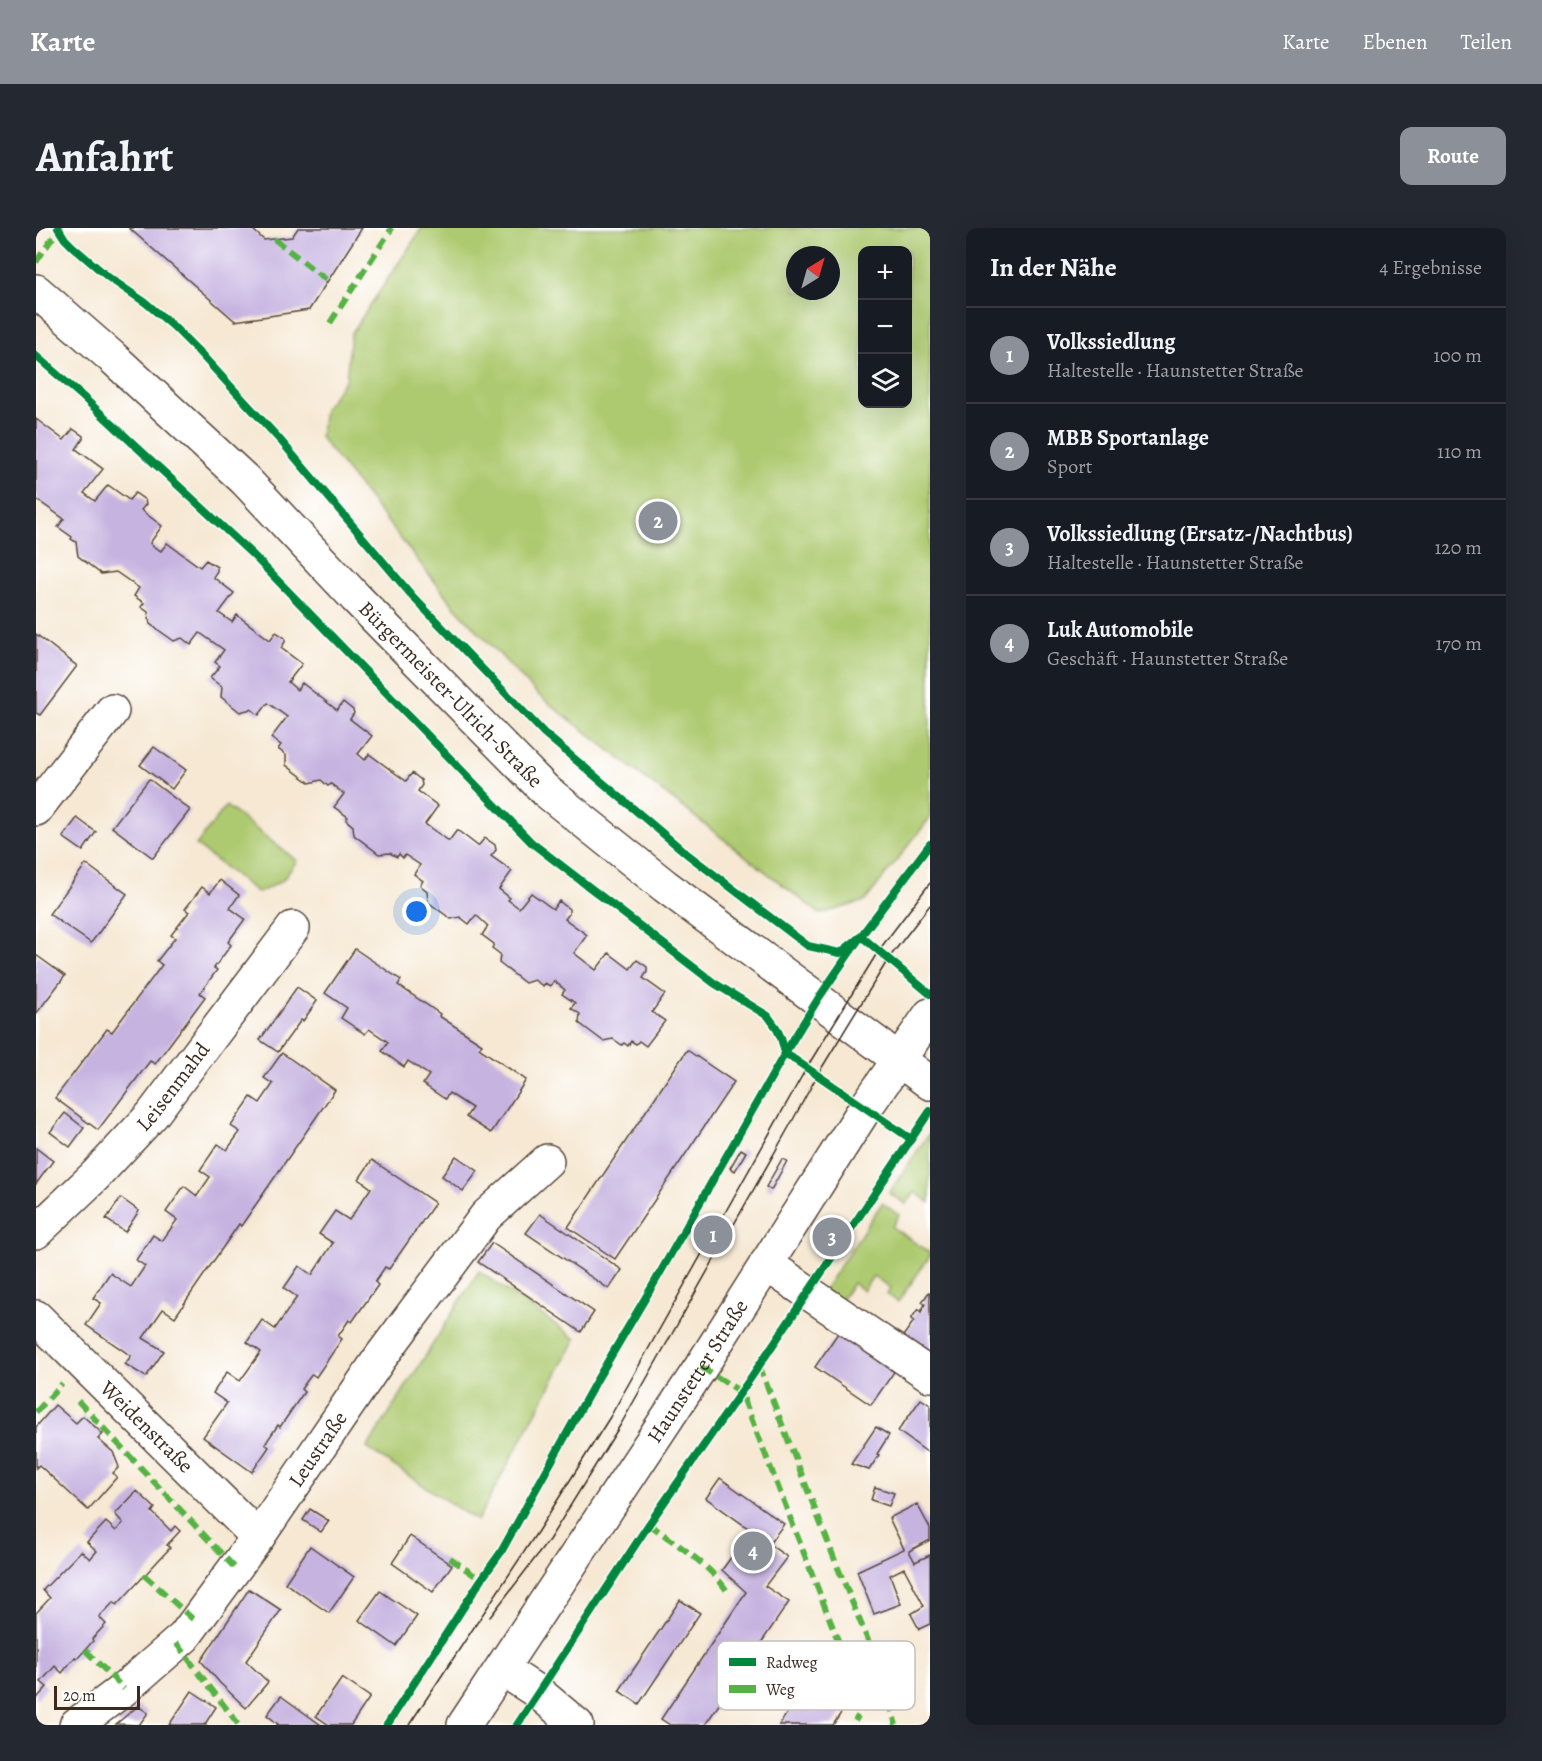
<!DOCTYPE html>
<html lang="de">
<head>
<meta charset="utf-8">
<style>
	:root { --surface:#171b24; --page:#242831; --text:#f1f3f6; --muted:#9ea1a6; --line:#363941; --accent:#8c9099 }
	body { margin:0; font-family:Alegreya,serif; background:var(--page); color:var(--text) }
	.controls { position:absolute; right:18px; top:18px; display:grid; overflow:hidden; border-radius:12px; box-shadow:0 6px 24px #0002 }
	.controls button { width:54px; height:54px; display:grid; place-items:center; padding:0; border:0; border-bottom:2px solid var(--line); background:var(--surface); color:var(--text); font:30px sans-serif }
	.compass { position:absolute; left:750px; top:18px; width:54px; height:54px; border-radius:50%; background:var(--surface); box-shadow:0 6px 24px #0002; rotate:37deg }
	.scale { position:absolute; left:18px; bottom:15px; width:86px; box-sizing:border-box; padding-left:6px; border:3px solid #3b2a1e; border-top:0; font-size:16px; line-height:21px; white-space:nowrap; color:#3b2a1e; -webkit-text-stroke:4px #fff; paint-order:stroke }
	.you { position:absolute; left:381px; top:684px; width:21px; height:21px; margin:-15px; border:4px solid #fff; border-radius:50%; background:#1a73e8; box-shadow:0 0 0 9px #1a73e833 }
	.badge { display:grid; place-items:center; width:39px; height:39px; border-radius:50%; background:var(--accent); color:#fff; font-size:20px; font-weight:700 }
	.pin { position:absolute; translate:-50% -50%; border:3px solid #fff; box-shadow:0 2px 6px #0006 }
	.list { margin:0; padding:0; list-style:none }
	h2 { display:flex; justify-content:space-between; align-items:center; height:78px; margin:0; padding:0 24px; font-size:26px }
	h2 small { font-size:20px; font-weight:400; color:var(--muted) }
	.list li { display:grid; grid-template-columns:39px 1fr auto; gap:18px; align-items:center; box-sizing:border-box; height:96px; padding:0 24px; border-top:2px solid var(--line) }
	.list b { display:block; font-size:22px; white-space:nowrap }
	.list p { margin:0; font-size:20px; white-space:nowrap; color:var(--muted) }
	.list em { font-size:20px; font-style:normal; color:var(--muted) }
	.icon { flex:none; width:33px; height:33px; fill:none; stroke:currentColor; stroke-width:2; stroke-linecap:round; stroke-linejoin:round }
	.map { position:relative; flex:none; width:894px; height:1497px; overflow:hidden; border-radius:12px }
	header { display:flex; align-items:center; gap:36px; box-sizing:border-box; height:84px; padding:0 30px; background:var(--accent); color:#fff }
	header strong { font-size:28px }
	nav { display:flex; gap:33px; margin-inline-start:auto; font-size:21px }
	.intro { display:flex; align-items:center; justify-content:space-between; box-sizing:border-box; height:144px; padding:0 36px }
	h1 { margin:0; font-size:42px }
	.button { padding:15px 27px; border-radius:12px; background:var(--accent); color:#fff; font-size:21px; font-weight:700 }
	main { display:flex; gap:36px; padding:0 36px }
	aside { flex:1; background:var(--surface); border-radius:12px; box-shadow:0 6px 24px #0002 }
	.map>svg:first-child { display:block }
</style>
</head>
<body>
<header>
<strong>Karte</strong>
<nav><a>Karte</a><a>Ebenen</a><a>Teilen</a></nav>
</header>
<div class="intro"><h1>Anfahrt</h1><a class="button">Route</a></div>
<main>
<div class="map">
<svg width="894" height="1497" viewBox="0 0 894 1497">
	<rect width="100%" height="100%" fill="#fff"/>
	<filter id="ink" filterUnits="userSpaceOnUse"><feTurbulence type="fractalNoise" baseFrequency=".0167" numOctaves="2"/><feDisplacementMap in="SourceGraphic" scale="12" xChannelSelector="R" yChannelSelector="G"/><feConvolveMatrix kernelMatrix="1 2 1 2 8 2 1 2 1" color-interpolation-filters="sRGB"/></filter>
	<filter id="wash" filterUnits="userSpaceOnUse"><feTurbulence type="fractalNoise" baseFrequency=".008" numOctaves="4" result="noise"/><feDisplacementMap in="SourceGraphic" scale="24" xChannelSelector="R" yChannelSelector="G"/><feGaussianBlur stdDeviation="1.35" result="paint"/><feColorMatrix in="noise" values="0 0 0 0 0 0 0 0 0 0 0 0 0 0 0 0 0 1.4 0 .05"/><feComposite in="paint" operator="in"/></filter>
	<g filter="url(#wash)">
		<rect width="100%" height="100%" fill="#f6e8d3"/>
		<g fill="#aeca71" stroke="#747a48" stroke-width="1.5" fill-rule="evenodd">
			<path d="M386,0H894V590L829,673L784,686L501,466L418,378L284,209L288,181L310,151L315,106ZM872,22V176H826V22ZM759,27H795V63H759Z"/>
			<polygon points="190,578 261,633 246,653 222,665 160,617"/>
			<polygon points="894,904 894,975 879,964 870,976 853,965"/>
			<polygon points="846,975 863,987 856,999 894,1025 894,1028 862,1074 851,1066 855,1060 837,1048 827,1063 817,1055 803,1075 787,1063"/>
			<polygon points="443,1043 540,1111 441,1293 331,1220"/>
		</g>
		<g id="blocks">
			<g fill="#c6b3e0">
				<polygon points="93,0 215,0 228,12 256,9 262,0 326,0 273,82 199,93"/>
				<polygon points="0,191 28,212 37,201 47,208 47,211 40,221 67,241 48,265 59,273 72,257 93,272 99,265 109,272 110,276 105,282 126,298 114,315 116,318 125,323 131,315 164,339 170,332 181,339 181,343 177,349 198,365 183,385 196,394 201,387 234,412 240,404 249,410 249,414 245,420 266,436 252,454 261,462 266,455 301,482 307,474 317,482 318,485 314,491 336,508 322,526 329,532 333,526 370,553 376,545 385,552 386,557 382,563 402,578 389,596 413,613 421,602 442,618 449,610 459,617 460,622 455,628 476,643 463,661 474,670 472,672 483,680 495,665 517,681 523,673 533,681 533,686 529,691 551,707 538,725 560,742 573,725 594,741 601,732 611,739 611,744 607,750 629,766 616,784 629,793 610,818 603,813 600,816 595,813 592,818 588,815 586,817 577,811 567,813 543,795 544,786 535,780 539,775 526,766 529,762 518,753 514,758 509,755 507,758 498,752 489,755 463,735 464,726 456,720 458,716 446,707 452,698 440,687 433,696 424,689 415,691 392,674 391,663 384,657 387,653 378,646 384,637 369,627 367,630 363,626 361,629 354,625 343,626 318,607 317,598 310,592 312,589 298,579 308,566 295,556 292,558 285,552 274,555 250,537 250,527 242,521 245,517 235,510 251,489 232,475 223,487 215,481 204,484 185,469 186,459 174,450 184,438 179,434 188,422 164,405 155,417 146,410 138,413 114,396 112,384 105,379 108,375 98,368 103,360 80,344 65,346 42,328 40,314 35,311 36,309 22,299 28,291 0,271"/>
				<polygon points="0,406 41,438 4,487 0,485"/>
				<polygon points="118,519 150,542 136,561 104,537"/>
				<polygon points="113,551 154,582 117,630 76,599"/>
				<polygon points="41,590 60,604 47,623 27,609"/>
				<polygon points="50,636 91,666 55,715 13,686"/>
				<polygon points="184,652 203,667 194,680 209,691 192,714 195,717 178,740 181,742 164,765 169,769 119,836 114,833 62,902 19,870 71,801 76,804 126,737 121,733 139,710 135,707 153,684 149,681 166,659 174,665"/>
				<polygon points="319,721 365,752 362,757 404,786 403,788 446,816 443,820 490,852 455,905 430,889 436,880 413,865 409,871 387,856 393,847 372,833 368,839 346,823 352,814 333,801 329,806 305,790 311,780 289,765"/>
				<polygon points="0,727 29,748 0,786"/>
				<polygon points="261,759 281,773 267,793 265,792 242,824 224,812"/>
				<polygon points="651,822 698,854 579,1031 532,999"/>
				<polygon points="246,825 299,862 205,998 203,996 139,1089 127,1081 107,1110 128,1123 110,1149 89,1136 95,1128 50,1097 65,1075 57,1070 74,1045 95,1059 109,1038 100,1032 117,1007 126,1013 141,992 130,984 148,958 161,968 174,949 164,942 182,916 191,922 204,904 195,898 215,869 224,875 237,856 228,850"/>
				<polygon points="29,885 48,900 34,919 14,904"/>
				<polygon points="0,920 17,933 0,956"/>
				<polygon points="705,921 710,924 699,943 694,940"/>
				<polygon points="420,928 442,943 427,963 406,948"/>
				<polygon points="746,931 751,933 735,962 730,959"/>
				<polygon points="336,932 399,975 353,1041 349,1039 339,1054 342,1057 316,1094 313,1092 302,1108 306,1111 280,1149 276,1146 265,1161 268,1164 244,1199 242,1197 229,1216 233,1219 216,1244 167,1209 191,1175 177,1165 191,1144 204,1153 225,1124 211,1114 226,1092 239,1101 261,1069 248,1060 263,1038 276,1047 297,1015 283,1006 299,983 313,992 335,960 323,951"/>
				<polygon points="85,970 103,983 89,1004 70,991"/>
				<polygon points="504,986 586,1042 573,1061 490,1005"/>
				<polygon points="456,1015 558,1084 545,1104 442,1034"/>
				<polygon points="893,1064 894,1065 894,1126 867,1108 878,1093 875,1091 882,1081 885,1084 889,1076 886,1074"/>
				<polygon points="802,1105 817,1115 818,1112 829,1120 827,1122 834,1127 835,1124 846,1132 844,1134 858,1144 835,1177 779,1139"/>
				<polygon points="885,1171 894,1177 894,1220 891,1224 862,1203"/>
				<polygon points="19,1177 40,1195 47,1188 67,1206 62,1211 77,1224 83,1239 77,1245 81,1249 52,1282 3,1237 0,1240 0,1199"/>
				<polygon points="840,1199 853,1207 841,1226 843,1227 833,1242 815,1236"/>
				<polygon points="684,1250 748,1296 733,1316 751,1329 729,1358 753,1374 669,1497 634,1497 625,1491 710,1364 686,1342 714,1303 730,1313 670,1270"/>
				<polygon points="839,1259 858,1265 853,1278 835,1272"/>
				<polygon points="101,1263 119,1280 116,1284 135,1303 139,1298 144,1303 131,1317 134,1320 81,1377 78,1374 63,1389 70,1396 56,1411 57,1413 41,1431 39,1429 26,1445 19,1438 5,1454 11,1459 0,1471 0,1385 14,1370 7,1362 45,1323 54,1331 61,1323 51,1314 70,1294 80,1303 87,1295 79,1286"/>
				<polygon points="881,1276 894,1300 894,1312 873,1323 879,1334 894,1327 894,1396 883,1401 875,1386 888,1378 868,1340 854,1347 865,1376 838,1386 821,1343 868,1321 853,1290"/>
				<polygon points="274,1281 293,1293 285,1304 267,1292"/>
				<polygon points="374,1308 416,1337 397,1364 356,1335"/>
				<polygon points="274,1318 318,1349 293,1385 249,1355"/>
				<polygon points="213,1361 245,1382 210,1433 232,1454 210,1480 184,1455 165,1433"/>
				<polygon points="344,1363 381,1388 360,1418 323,1392"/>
				<polygon points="644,1372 664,1385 603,1476 583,1463"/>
				<polygon points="778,1445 815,1470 797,1497 743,1497"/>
				<polygon points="306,1450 334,1469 315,1497 293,1497 280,1488"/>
				<polygon points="156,1463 180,1479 169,1496 171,1497 133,1497"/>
				<polygon points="245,1468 285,1497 241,1497 242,1496 231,1487"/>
				<polygon points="102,1478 112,1485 103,1497 80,1496"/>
			</g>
		</g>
	</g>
	<g filter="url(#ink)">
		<use href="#blocks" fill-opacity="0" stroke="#574639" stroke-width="1.5"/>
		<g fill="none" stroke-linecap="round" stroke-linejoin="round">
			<g stroke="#574639" stroke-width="36">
				<g id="street">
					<polyline points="0,581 76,483"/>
					<polyline points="862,831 894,855"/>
					<path id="s1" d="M0,1004L59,948L116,887L257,700"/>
					<polyline points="730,1036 894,1147"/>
					<path id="s2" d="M0,1089L222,1309"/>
					<polyline points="466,1441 503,1465 541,1497"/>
					<path id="s3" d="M40,1497L88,1461L148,1409L222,1309L344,1130L450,988L511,933"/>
				</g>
			</g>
			<g stroke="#574639" stroke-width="36">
				<g id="secondary">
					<path id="s4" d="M0,63L77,130L209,252L320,370L510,563L629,658L862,831"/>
					<path id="s5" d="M428,1497L665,1139L830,879L894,787"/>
				</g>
			</g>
			<use href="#street" stroke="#fff" stroke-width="33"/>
			<use href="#secondary" stroke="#fff" stroke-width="33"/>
			<g stroke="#3b2a1e" stroke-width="1.5">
				<polyline points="454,1389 513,1312 585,1196 753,899 782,846 853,730 894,677"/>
				<polyline points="373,1497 502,1303 574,1189 771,839 843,722 894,655"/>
			</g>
			<g stroke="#57b245" stroke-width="6" stroke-dasharray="12 6" stroke-linecap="butt">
				<polyline points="238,11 293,54"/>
				<polyline points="0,34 22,2"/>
				<polyline points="294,95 356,0"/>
				<polyline points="723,1137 800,1335 843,1439 860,1497"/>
				<polyline points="665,1139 705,1164 828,1479 819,1493"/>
				<polyline points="42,1173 199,1340"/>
				<polyline points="0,1184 26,1156"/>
				<path d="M613,1296C641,1317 674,1336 693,1366"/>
				<polyline points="414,1330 445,1352"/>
				<polyline points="108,1347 159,1393"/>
				<polyline points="140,1415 203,1497"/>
				<polyline points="49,1422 88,1461"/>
			</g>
			<g stroke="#fff" stroke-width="11">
				<g id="cycleway">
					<polyline points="22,0 29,11 37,19 72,49 110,75 137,98 163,124 245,213 378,370 508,505 651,626 772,718 804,725 825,708 894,766"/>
					<polyline points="0,128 47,169 217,327 496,615 678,755 732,788 740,799 745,810 749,825 875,911"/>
					<polyline points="351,1497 445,1352 465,1324 559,1155 620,1052 749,825 782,771 825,708 894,616"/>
					<polyline points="481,1497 613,1296 714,1151 894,883"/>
				</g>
			</g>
			<use href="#cycleway" stroke="#00873e" stroke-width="8"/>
		</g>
	</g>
	<g text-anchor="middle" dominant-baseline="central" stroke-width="4.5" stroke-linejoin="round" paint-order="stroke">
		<g font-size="21" fill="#3b2a1e" stroke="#fff">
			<text stroke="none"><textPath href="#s4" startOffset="579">Bürgermeister-Ulrich-Straße</textPath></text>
			<text stroke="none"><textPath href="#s1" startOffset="200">Leisenmahd</textPath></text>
			<text stroke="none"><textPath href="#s5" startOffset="424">Haunstetter Straße</textPath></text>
			<text stroke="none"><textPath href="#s2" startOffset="156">Weidenstraße</textPath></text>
			<text stroke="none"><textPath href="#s3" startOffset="370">Leustraße</textPath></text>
		</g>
	</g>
	<rect x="681" y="1413" width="198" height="69" rx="9" fill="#fff" stroke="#c4bfbc" stroke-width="1.5"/>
	<rect x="693" y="1430" width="27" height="8" fill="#00873e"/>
	<rect x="693" y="1457" width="27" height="8" fill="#57b245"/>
	<g font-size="16" fill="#3b2a1e">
		<text x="730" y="1440">Radweg</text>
		<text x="730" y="1467">Weg</text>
	</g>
</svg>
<div class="controls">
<button>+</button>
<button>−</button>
<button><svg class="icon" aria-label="layers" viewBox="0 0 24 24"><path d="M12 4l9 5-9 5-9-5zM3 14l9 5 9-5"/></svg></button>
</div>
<svg class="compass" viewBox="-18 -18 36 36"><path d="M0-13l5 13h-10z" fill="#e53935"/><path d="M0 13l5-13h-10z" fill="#9ea1a6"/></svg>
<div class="scale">20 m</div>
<div class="you"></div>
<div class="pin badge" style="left:677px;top:1007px">1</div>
<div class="pin badge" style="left:622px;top:293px">2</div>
<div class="pin badge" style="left:796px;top:1009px">3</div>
<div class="pin badge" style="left:717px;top:1323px">4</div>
</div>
<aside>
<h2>In der Nähe<small>4 Ergebnisse</small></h2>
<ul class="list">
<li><span class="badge">1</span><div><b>Volkssiedlung</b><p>Haltestelle · Haunstetter Straße</p></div><em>100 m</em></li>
<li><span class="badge">2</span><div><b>MBB Sportanlage</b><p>Sport</p></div><em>110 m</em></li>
<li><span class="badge">3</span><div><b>Volkssiedlung (Ersatz-/Nachtbus)</b><p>Haltestelle · Haunstetter Straße</p></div><em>120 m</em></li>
<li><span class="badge">4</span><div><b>Luk Automobile</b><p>Geschäft · Haunstetter Straße</p></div><em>170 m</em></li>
</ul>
</aside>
</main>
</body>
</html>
